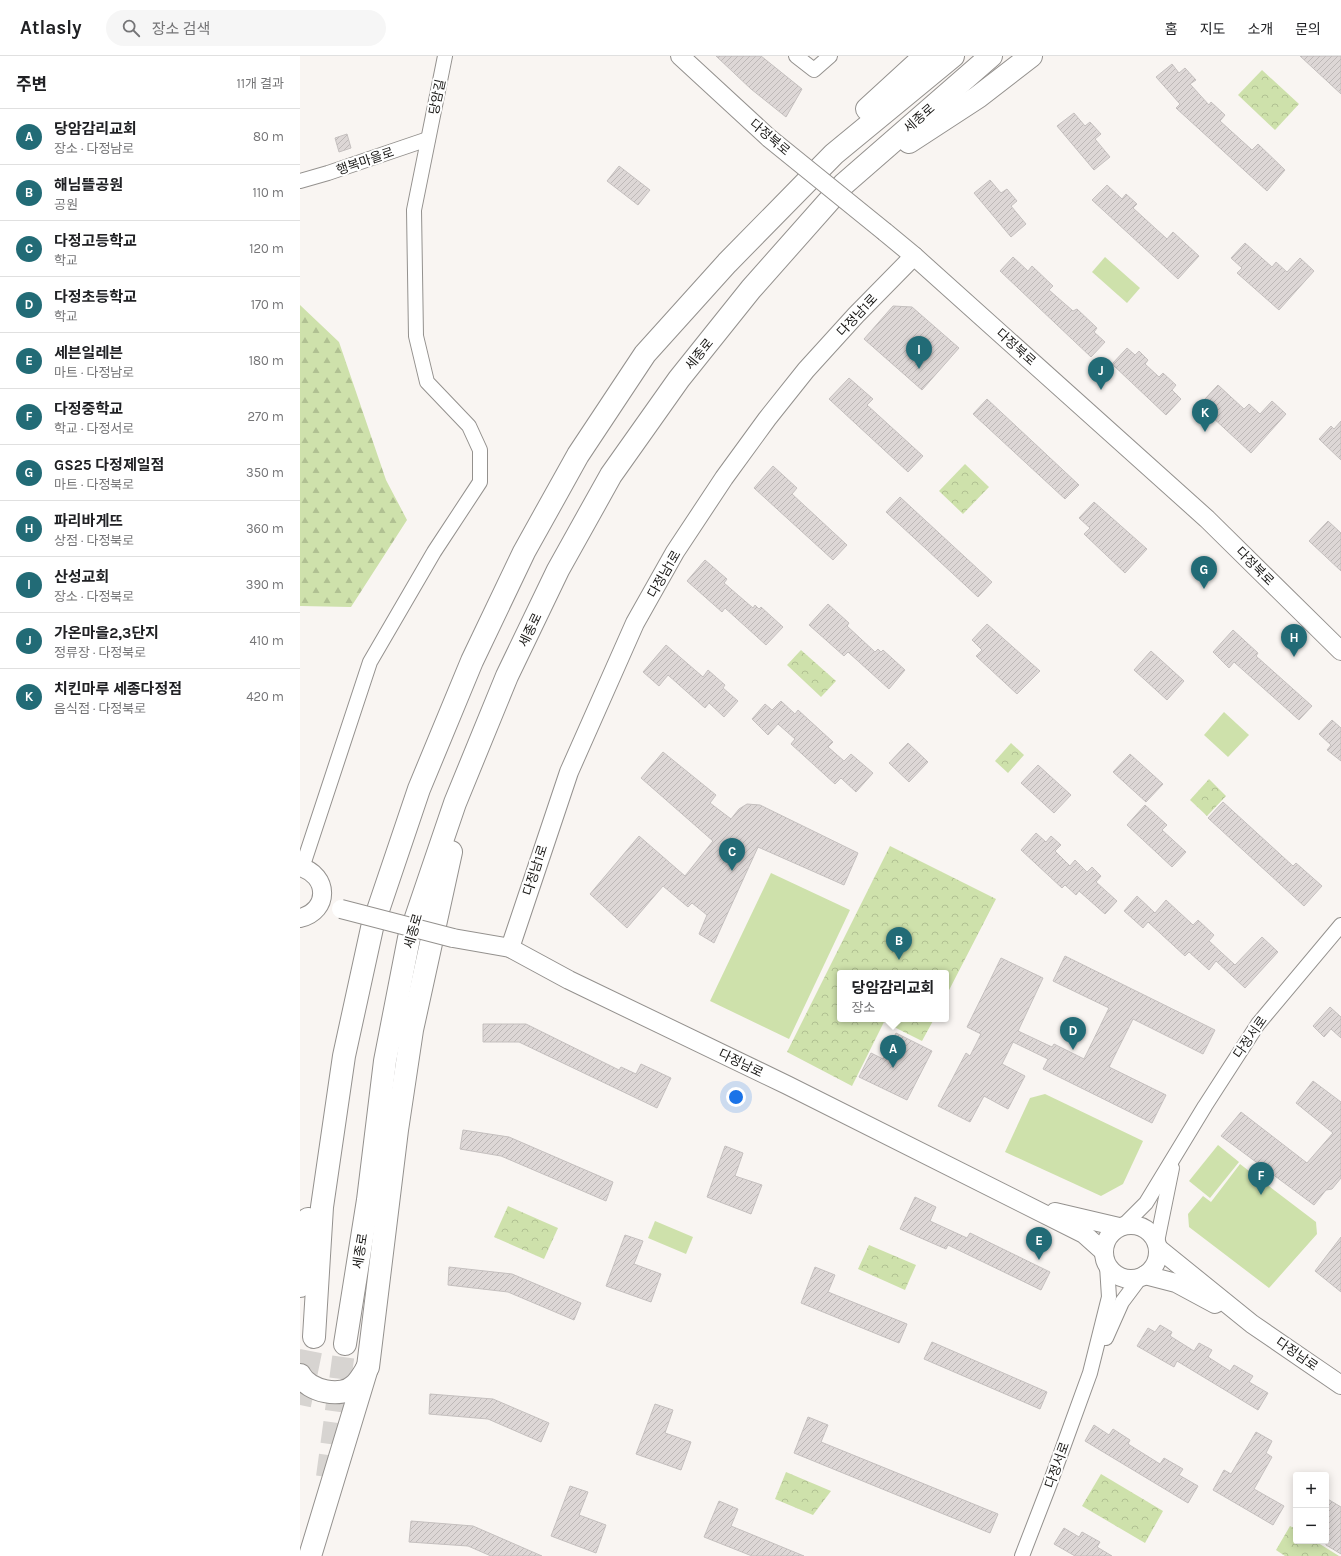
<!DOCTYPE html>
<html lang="ko">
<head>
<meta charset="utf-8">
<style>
	:root { --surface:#fff; --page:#f6f6f6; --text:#202124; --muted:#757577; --line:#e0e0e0; --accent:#226b76 }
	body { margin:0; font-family:Karla,"Noto Sans KR",sans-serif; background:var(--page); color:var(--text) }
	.controls { position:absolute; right:12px; bottom:12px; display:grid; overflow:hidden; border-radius:4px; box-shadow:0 2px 10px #0003 }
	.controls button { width:36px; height:36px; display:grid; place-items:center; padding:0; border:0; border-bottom:1px solid var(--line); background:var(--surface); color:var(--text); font:20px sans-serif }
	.you { position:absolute; left:436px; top:1041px; width:14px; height:14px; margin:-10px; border:3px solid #fff; border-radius:50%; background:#1a73e8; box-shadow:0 0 0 6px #1a73e833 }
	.badge { display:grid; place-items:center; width:26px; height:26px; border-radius:50%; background:var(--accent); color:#fff; font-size:13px; font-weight:700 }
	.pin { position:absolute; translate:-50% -33px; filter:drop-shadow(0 1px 2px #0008) }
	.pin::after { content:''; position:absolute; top:21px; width:14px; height:12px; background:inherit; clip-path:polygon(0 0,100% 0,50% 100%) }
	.popup { position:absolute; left:537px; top:914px; width:112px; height:52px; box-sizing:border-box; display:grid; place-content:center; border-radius:4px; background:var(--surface); filter:drop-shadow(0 1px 3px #0005); font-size:13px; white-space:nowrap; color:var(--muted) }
	.popup b { font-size:15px; color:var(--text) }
	.popup::after { content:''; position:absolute; left:50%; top:100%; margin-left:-8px; border:8px solid transparent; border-top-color:var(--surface) }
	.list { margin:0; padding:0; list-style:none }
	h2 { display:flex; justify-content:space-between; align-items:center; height:52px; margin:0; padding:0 16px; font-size:17px }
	h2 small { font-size:13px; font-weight:400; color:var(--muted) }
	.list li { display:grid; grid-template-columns:26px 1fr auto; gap:12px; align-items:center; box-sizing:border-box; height:56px; padding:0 16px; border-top:1px solid var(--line) }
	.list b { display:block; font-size:15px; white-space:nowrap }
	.list p { margin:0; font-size:13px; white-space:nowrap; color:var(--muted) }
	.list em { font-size:13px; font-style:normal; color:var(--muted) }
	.icon { flex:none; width:22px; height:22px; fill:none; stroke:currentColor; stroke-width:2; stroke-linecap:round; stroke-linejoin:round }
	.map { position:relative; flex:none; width:1041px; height:1500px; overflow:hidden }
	header { display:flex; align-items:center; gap:24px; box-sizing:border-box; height:56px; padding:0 20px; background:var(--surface); border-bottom:1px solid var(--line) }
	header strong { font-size:19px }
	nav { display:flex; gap:22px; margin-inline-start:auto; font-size:14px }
	.search { width:280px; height:36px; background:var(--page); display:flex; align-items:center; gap:10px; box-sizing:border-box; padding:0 14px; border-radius:22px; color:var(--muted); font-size:15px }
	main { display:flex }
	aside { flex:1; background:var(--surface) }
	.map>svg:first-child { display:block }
</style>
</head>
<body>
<header>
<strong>Atlasly</strong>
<div class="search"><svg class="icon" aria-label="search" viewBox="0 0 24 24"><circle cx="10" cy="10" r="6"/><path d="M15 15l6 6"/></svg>장소 검색</div>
<nav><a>홈</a><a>지도</a><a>소개</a><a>문의</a></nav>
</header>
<main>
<aside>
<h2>주변<small>11개 결과</small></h2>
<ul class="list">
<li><span class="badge">A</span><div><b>당암감리교회</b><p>장소 · 다정남로</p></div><em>80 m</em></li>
<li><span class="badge">B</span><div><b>해님뜰공원</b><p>공원</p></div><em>110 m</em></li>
<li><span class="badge">C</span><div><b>다정고등학교</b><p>학교</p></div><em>120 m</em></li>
<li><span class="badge">D</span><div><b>다정초등학교</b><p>학교</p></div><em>170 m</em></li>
<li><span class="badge">E</span><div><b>세븐일레븐</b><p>마트 · 다정남로</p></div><em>180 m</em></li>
<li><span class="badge">F</span><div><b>다정중학교</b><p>학교 · 다정서로</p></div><em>270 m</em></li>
<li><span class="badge">G</span><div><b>GS25 다정제일점</b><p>마트 · 다정북로</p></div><em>350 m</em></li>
<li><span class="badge">H</span><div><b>파리바게뜨</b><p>상점 · 다정북로</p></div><em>360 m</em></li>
<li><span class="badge">I</span><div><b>산성교회</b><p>장소 · 다정북로</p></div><em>390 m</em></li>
<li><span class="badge">J</span><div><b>가온마을2,3단지</b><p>정류장 · 다정북로</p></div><em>410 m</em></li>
<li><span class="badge">K</span><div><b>치킨마루 세종다정점</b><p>음식점 · 다정북로</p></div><em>420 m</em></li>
</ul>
</aside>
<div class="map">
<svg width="1041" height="1500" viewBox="0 0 1041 1500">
	<defs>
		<pattern id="forest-firs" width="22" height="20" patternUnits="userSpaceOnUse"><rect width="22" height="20" fill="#cee1ab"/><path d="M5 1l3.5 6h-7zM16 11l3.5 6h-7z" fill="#b0c092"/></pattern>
		<pattern id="park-crowns" width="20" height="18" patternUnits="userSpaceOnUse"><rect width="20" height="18" fill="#cee1ab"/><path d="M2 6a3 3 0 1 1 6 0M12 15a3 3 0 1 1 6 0" fill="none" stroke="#b0c092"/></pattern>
		<pattern id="building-hatch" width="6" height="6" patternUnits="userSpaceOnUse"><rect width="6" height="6" fill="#ddd7d6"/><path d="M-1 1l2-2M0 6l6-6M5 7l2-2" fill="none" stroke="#bdb8b7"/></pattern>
	</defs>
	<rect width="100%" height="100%" fill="#f9f5f2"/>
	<g fill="#cee1ab">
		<polygon points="805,201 840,232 827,247 792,216"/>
		<polygon points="924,656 949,679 928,701 904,679"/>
		<polygon points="471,817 550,854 489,983 410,945"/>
		<polygon points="745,1038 843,1085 823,1128 801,1140 705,1096 730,1042"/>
		<polygon points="918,1089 939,1106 910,1142 889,1125"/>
		<polygon points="940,1108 1016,1166 1017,1178 969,1232 889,1171 888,1158 903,1140 911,1146"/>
		<polygon points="355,1165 393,1181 386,1198 348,1182"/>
	</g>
	<polygon fill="url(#forest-firs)" points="0,249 39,286 86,424 107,464 51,551 0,550"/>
	<g fill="url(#park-crowns)">
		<polygon points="962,14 999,48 975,74 938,39"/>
		<polygon points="665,408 689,431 663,458 639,435"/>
		<polygon points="501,594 536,625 521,641 487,609"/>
		<polygon points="711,687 724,699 708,717 695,705"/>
		<polygon points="909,723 926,740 907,760 890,744"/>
		<polygon points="590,790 696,843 646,940 646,917 540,917 540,963 634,963 622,985 584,966 552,1030 487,996"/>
		<polygon points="208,1150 258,1172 244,1203 194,1181"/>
		<polygon points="569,1189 616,1209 605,1234 558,1213"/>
		<polygon points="486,1416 531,1435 513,1459 475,1443"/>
		<polygon points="801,1418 863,1455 845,1487 782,1450"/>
		<polygon points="990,1470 996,1473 996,1485 1015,1485 1039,1500 985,1500 976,1494"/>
	</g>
	<g fill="url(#building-hatch)" stroke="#c5c0bf">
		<polygon points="416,0 461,0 502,33 486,61 451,33"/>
		<polygon points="1000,0 1041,0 1041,38"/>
		<polygon points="872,8 879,17 885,12 896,24 890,28 909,49 911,46 925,59 920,65 952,94 958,88 985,114 967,135 876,52 880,48 856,21"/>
		<polygon points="774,57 785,70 790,66 801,78 795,83 810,101 794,114 757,70"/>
		<polygon points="47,78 51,92 39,96 35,82"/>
		<polygon points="319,110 350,134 338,149 307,125"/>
		<polygon points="690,124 701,137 707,133 717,145 711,150 726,168 711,181 674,137"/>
		<polygon points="807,129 822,143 826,138 837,148 833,152 867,183 873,176 899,200 878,223 792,144"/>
		<polygon points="945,187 972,211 976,206 987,216 1000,202 1014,215 979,254 937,217 942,212 931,202"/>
		<polygon points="713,201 728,215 732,210 753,230 749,234 773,255 777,253 797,272 794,276 805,286 791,301 700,215"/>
		<polygon points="593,250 612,251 659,292 622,334 564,283"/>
		<polygon points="827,292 835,299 839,295 848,304 845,308 859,321 863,317 876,329 872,334 881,343 866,359 812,308"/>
		<polygon points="549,322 573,343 567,349 623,400 608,416 529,343"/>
		<polygon points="918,329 944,353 949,348 960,358 972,345 986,358 951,397 910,359 914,354 904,344"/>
		<polygon points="687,343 779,429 765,443 673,358"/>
		<polygon points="1041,365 1041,404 1019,383 1031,370 1034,373"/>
		<polygon points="473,410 497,432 492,438 547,489 533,504 454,432"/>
		<polygon points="600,441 692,526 678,541 586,456"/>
		<polygon points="794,446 847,493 825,517 784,478 790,472 779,462"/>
		<polygon points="1028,465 1041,477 1041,515 1009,485"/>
		<polygon points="405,504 427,523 424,527 453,552 455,549 459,553 461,551 483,571 466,589 425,552 422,556 387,525"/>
		<polygon points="528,548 549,567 547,570 575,596 578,593 581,596 583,594 605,614 589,633 548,596 544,600 509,569"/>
		<polygon points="687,568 740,615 717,638 676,600 682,594 672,584"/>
		<polygon points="933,574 958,597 956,600 1012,650 999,664 934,606 929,612 913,596"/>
		<polygon points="366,589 403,621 408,614 425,629 423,632 438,645 424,661 409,647 405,652 368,619 359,630 343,616"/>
		<polygon points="851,595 884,625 867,644 834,614"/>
		<polygon points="481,645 495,658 498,654 533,686 528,691 544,705 551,698 573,717 556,736 541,722 535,728 491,688 495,683 478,668 468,679 452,663 465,648 472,654"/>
		<polygon points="1032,664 1041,672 1041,705 1027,694 1031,689 1019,678"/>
		<polygon points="608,687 628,706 609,726 589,707"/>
		<polygon points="363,696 416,739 410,747 431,763 439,753 447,748 460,749 558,797 544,829 458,791 414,887 399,878 407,859 392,847 388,851 363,830 327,872 290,838 339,780 385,820 413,785 341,722"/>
		<polygon points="830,698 863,728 846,746 813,716"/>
		<polygon points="738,709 771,739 754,757 721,727"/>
		<polygon points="923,746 993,810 996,807 1022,830 1004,850 908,762"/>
		<polygon points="845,749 867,769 862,774 886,796 872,811 827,769"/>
		<polygon points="736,777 746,786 751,780 761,789 755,795 770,810 775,804 787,816 792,811 801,820 796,826 817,845 805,858 779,835 776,839 765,829 762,832 721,794"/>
		<polygon points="837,840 855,857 866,844 893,869 898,864 914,879 909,885 935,909 962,881 978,896 945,932 916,905 909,914 889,896 885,900 848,866 843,872 824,855"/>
		<polygon points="765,900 915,974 903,998 833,963 809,1011 866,1039 852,1067 743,1013 748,1003 713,986 702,1008 725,1020 708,1053 684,1040 670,1066 638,1050 666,997 670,1000 681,978 667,971 701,902 743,922 718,975 752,991 754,988 784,1003 809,952 753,925"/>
		<polygon points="1030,951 1041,961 1041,982 1031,973 1024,981 1013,970"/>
		<polygon points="183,968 226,968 319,1014 321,1011 336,1018 341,1008 371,1022 357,1052 219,986 183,986"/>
		<polygon points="596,977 632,995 607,1044 559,1021 571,997 583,1003"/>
		<polygon points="1013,1025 1041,1046 1041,1122 1032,1133 1026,1134 1014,1149 921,1080 941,1056 1007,1107 1033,1077 996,1047"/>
		<polygon points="163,1074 209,1081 313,1126 306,1145 201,1100 160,1093"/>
		<polygon points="425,1090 443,1097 435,1120 462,1129 451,1158 407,1141"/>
		<polygon points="615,1141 636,1151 630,1165 667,1182 670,1177 750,1216 741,1234 648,1189 646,1193 600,1173"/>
		<polygon points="325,1179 343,1185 334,1208 361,1218 351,1246 306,1230"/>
		<polygon points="1041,1181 1041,1236 1015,1215"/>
		<polygon points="149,1211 212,1218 281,1247 274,1264 208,1236 148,1229"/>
		<polygon points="515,1211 535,1219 528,1236 607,1268 599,1287 501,1247"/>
		<polygon points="860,1269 872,1276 870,1280 894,1295 899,1287 912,1294 908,1301 930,1315 934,1309 953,1320 949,1326 968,1337 958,1354 877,1305 874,1311 837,1290 848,1272 855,1276"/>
		<polygon points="632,1286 747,1336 740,1353 624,1303"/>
		<polygon points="130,1338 193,1343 249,1367 241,1386 188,1363 129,1358"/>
		<polygon points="355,1348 373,1354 365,1377 391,1386 381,1414 336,1398"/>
		<polygon points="508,1361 528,1369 521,1386 698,1458 690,1477 494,1397"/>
		<polygon points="794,1369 809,1379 813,1373 830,1384 828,1388 860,1408 864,1402 883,1413 879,1419 898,1430 888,1447 785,1385"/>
		<polygon points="956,1376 972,1385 966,1397 972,1401 954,1433 984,1450 973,1469 913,1434 924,1414 931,1418"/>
		<polygon points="270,1430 288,1436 279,1459 306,1469 296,1497 251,1480"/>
		<polygon points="1026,1442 1041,1451 1041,1498 1026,1489"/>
		<polygon points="419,1445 438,1453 431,1470 504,1500 452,1500 404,1481"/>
		<polygon points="111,1465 173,1470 242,1500 191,1500 168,1490 109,1486"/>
		<polygon points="764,1472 779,1481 782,1476 800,1486 797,1491 812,1500 775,1500 754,1488"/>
	</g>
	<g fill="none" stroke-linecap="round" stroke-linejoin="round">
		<g stroke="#d7d4d1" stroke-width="22" stroke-dasharray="22 11" stroke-linecap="butt">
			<polyline points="0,1349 14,1281"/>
			<polyline points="27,1421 45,1288"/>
		</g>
		<g stroke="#94918e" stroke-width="16">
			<g id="minor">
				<polyline points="496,0 514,14 530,0"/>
				<polyline points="0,125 28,117 128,83"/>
				<polyline points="2,812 70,606 134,496 180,426 180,394 169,370 127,326 116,280 114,154 145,0"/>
				<polyline points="824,1169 846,1147 905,1050 958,968 1041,869"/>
				<polyline points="857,1186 872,1112"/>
				<polyline points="806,1282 822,1246 840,1222"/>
				<polyline points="722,1500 749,1430 790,1317 809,1241 807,1210"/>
			</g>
		</g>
		<g stroke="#94918e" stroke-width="20">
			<g id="tertiary">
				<polyline points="380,0 469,82"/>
				<polyline points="585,176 614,200 907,463 1041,595"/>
				<path d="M0,811C29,819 30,855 0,862"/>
				<polyline points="153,882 210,892 269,924 487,1029 784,1178 803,1195"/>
				<polyline points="210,892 269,716 335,567 375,496 424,422 467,363 506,314 556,259 614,200"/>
				<polyline points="755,1156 819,1171"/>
				<circle cx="831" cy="1196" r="27"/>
				<polyline points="858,1192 952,1268 1041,1329"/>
				<polyline points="845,1219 876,1227 915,1248"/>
			</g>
		</g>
		<g stroke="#94918e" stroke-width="24">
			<polyline id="primary" points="10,1500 67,1312"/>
		</g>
		<g stroke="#94918e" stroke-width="24">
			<g id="trunk">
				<polyline points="567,53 625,0"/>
				<polyline points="609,86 678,41 731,0"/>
				<polyline points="0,1230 8,1163"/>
				<polyline points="14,1281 22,1151 44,1000 72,872 119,733 172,605 224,496 278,399 345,298 427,207 534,98 653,0"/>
				<polyline points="45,1288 68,1144 85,1005 109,882 155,747 207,620 258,514 311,419 379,323 451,233 544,128 691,0"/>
				<path d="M0,1319C8,1335 42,1343 55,1329C60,1325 64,1317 68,1311L97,1074L112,974L151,796"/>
			</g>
		</g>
		<use href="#minor" stroke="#fff" stroke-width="14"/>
		<use href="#tertiary" stroke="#fff" stroke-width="18"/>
		<use href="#primary" stroke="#fff" stroke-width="22"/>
		<use href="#trunk" stroke="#fff" stroke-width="22"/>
		<g stroke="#94918e" stroke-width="20" stroke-linecap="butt">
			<g id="tertiary-bridge">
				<polyline points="469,82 585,176"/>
				<polyline points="41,853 153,882"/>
			</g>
		</g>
		<use href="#tertiary-bridge" stroke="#fff" stroke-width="18"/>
	</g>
	<g text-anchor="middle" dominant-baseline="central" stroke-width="4" stroke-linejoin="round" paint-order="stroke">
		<g font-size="13" fill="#181715" stroke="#fff">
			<text transform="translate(137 41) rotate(-78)">당암길</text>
			<text transform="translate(619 62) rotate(-41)">세종로</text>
			<text transform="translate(470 81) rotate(40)">다정북로</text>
			<text transform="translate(65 105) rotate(-19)">행복마을로</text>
			<text transform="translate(557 259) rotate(-47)">다정남1로</text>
			<text transform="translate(716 291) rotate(42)">다정북로</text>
			<text transform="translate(399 298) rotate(-51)">세종로</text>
			<text transform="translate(955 510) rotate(45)">다정북로</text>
			<text transform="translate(364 518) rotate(-60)">다정남1로</text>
			<text transform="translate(230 574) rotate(-64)">세종로</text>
			<text transform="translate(235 814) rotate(-72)">다정남1로</text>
			<text transform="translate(113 875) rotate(-74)">세종로</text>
			<text transform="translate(950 981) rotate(-55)">다정서로</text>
			<text transform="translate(441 1007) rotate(26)">다정남로</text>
			<text transform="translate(60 1195) rotate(-81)">세종로</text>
			<text transform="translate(997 1298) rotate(35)">다정남로</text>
			<text transform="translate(757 1409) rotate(-70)">다정서로</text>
		</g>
	</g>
</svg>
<div class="controls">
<button>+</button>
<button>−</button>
</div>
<div class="you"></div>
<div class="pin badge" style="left:593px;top:1012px">A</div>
<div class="popup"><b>당암감리교회</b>장소</div>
<div class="pin badge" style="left:599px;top:904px">B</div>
<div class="pin badge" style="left:432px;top:815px">C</div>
<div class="pin badge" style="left:773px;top:994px">D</div>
<div class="pin badge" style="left:739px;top:1204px">E</div>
<div class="pin badge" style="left:961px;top:1139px">F</div>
<div class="pin badge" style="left:904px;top:533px">G</div>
<div class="pin badge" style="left:994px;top:601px">H</div>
<div class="pin badge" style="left:619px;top:313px">I</div>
<div class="pin badge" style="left:801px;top:334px">J</div>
<div class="pin badge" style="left:905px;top:376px">K</div>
</div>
</main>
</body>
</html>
